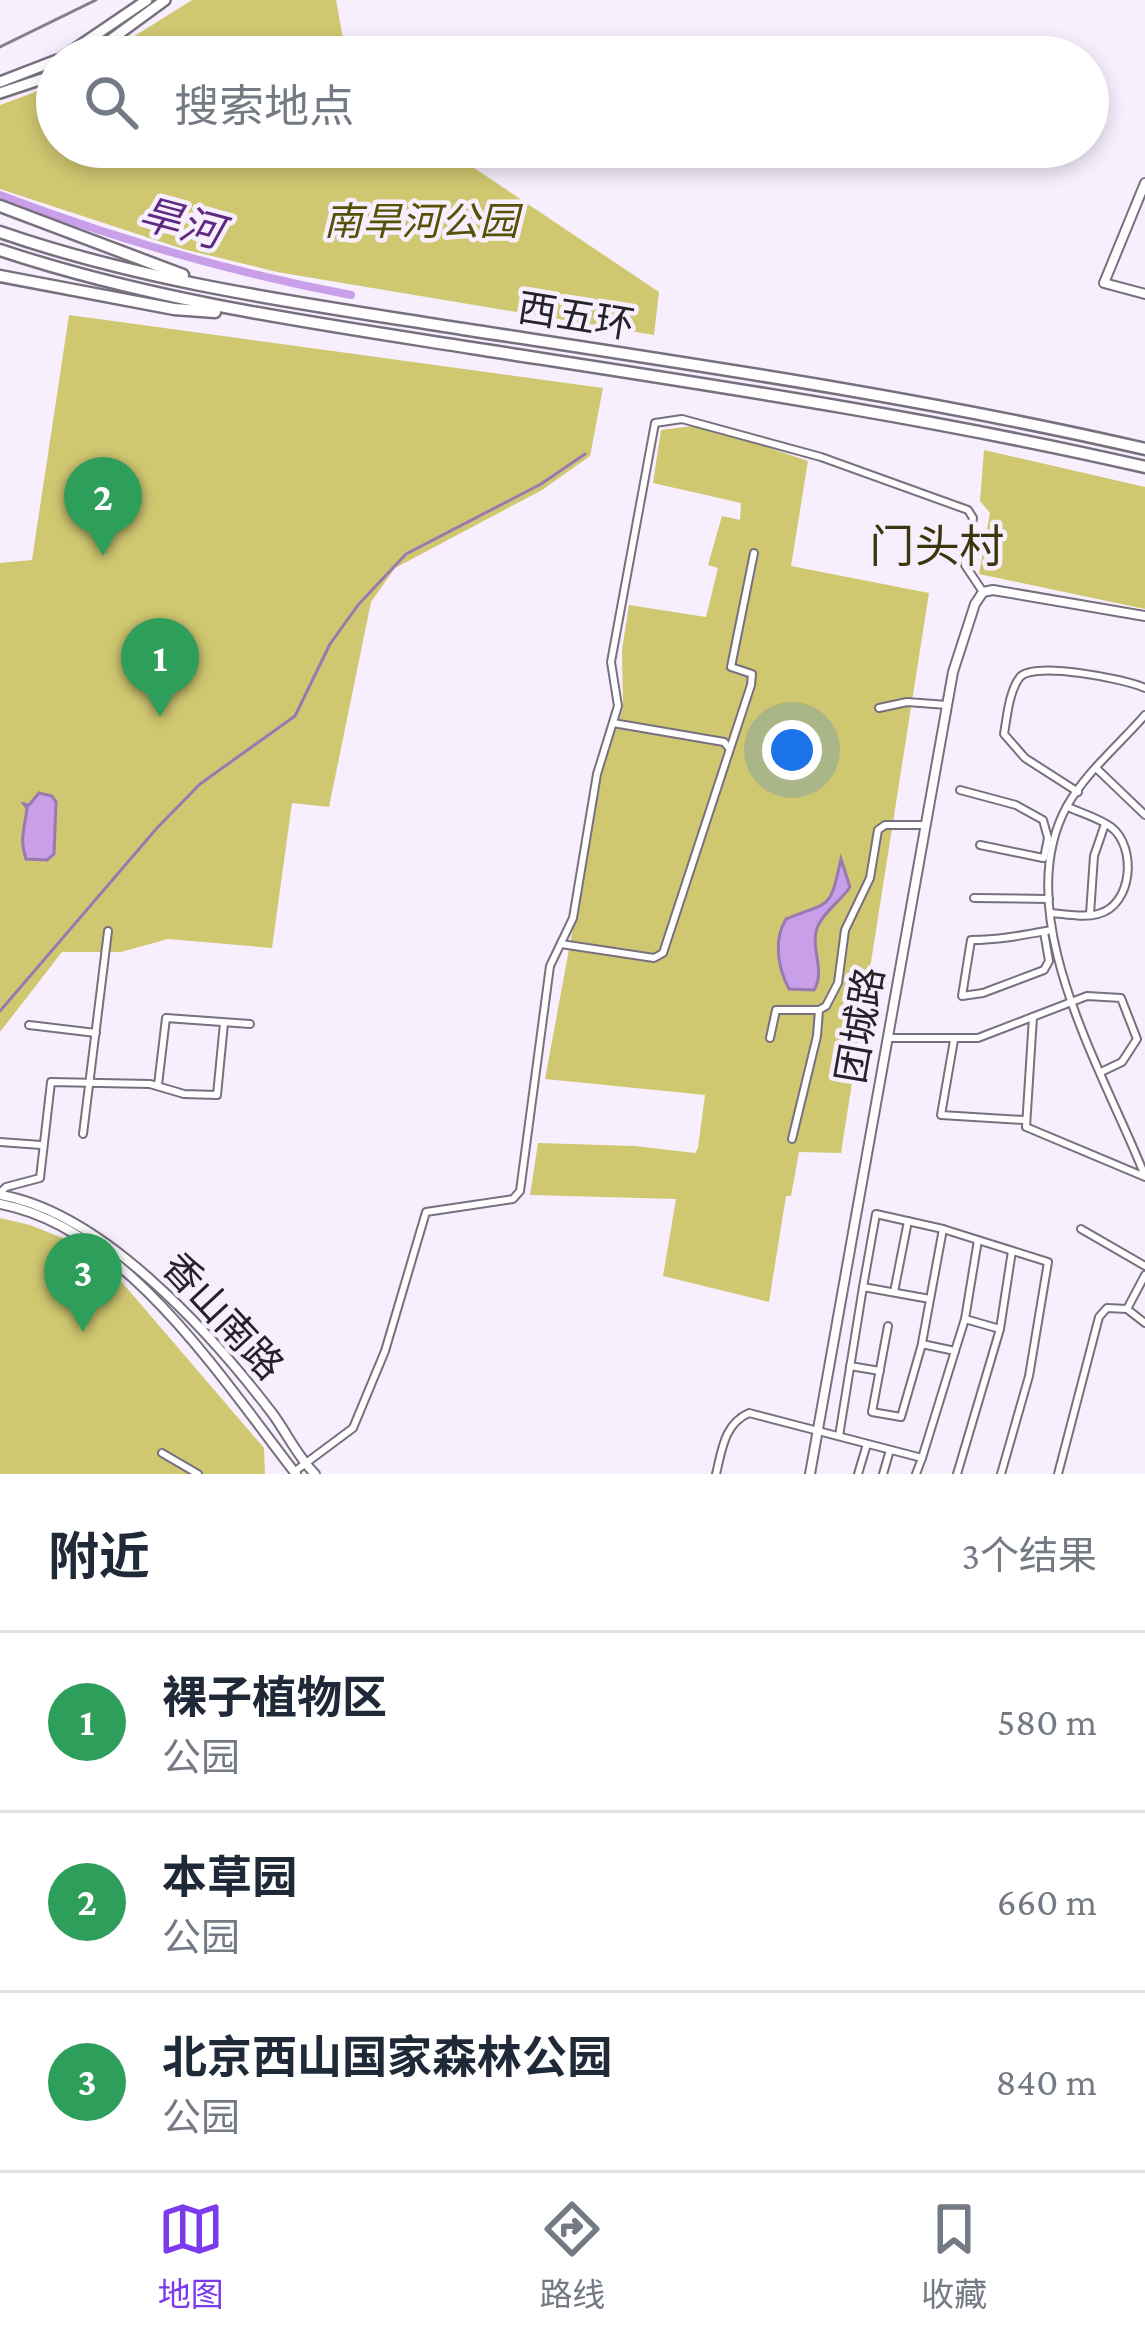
<!DOCTYPE html>
<html lang="zh">
<head>
<meta charset="utf-8">
<style>
	:root { --surface:#fff; --page:#f2f2f3; --text:#1f2937; --muted:#747a83; --line:#e0e1e3; --accent:#7c3aed }
	body { margin:0; font-family:"Crimson Pro","Noto Sans SC",serif; background:var(--page); color:var(--text) }
	.you { position:absolute; left:792px; top:750px; width:42px; height:42px; margin:-30px; border:9px solid #fff; border-radius:50%; background:#1a73e8; box-shadow:0 0 0 18px #1a73e833 }
	.badge { display:grid; place-items:center; width:78px; height:78px; border-radius:50%; background:var(--accent); color:#fff; font-size:39px; font-weight:700 }
	.pin { position:absolute; translate:-50% -99px; filter:drop-shadow(0 3px 6px #0008) }
	.pin::after { content:''; position:absolute; top:63px; width:42px; height:36px; background:inherit; clip-path:polygon(0 0,100% 0,50% 100%) }
	.list { margin:0; padding:0; list-style:none }
	h2 { display:flex; justify-content:space-between; align-items:center; height:156px; margin:0; padding:0 48px; font-size:51px }
	h2 small { font-size:39px; font-weight:400; color:var(--muted) }
	.list li { display:grid; grid-template-columns:78px 1fr auto; gap:36px; align-items:center; box-sizing:border-box; height:180px; padding:0 48px; border-top:3px solid var(--line) }
	.list b { display:block; font-size:45px; white-space:nowrap }
	.list p { margin:0; font-size:39px; white-space:nowrap; color:var(--muted) }
	.list em { font-size:39px; font-style:normal; color:var(--muted) }
	.icon { flex:none; width:66px; height:66px; fill:none; stroke:currentColor; stroke-width:2; stroke-linecap:round; stroke-linejoin:round }
	.map { position:relative; flex:none; width:1145px; height:1474px; overflow:hidden }
	.search { position:absolute; background:var(--surface); box-shadow:0 6px 18px #0003; left:36px; right:36px; top:36px; height:132px; display:flex; align-items:center; gap:30px; box-sizing:border-box; padding:0 42px; border-radius:66px; color:var(--muted); font-size:45px }
	.sheet { height:696px; background:var(--surface) }
	nav { display:flex; justify-content:space-around; align-items:center; box-sizing:border-box; height:168px; border-top:3px solid var(--line); background:var(--surface); font-size:33px; color:var(--muted) }
	nav a { display:grid; justify-items:center; gap:6px }
	nav .on { color:var(--accent) }
	.map>svg:first-child { display:block }
</style>
</head>
<body>
<div class="map">
<svg width="1145" height="1474" viewBox="0 0 1145 1474">
	<rect width="100%" height="100%" fill="#f7effe"/>
	<g fill="#d0c771">
		<polygon points="192,0 336,0 343,38 353,57 101,57"/>
		<polygon points="57,84 57,147 443,147 659,292 654,335 277,272 183,249 0,189 0,105"/>
		<polygon points="69,315 603,388 590,456 542,490 395,568 371,602 329,807 292,803 272,948 168,939 121,952 62,952 0,1032 0,563 32,560"/>
		<polygon points="701,425 808,461 791,566 929,593 841,1153 799,1152 791,1196 786,1196 769,1302 663,1276 676,1199 530,1195 538,1143 635,1146 695,1153 698,1148 705,1095 545,1079 602,771 623,708 622,650 629,605 706,617 718,568 708,565 722,516 740,520 741,503 653,483 661,430"/>
		<polygon points="984,450 1145,487 1145,609 979,574 990,513 980,501"/>
		<polygon points="0,1218 30,1225 75,1243 114,1273 264,1448 265,1474 0,1474"/>
	</g>
	<g fill="#ca9fea" stroke="#997ab0" stroke-width="3">
		<path d="M39,793L52,796L56,802L54,854L47,860L26,859C19,839 25,827 27,808L24,804L29,805Z"/>
		<path d="M841,859L850,887C841,901 823,912 817,928C810,949 826,970 814,990L789,989C778,968 773,940 786,919C832,900 829,912 841,859Z"/>
	</g>
	<g fill="none" stroke-linecap="round" stroke-linejoin="round">
		<polyline stroke="#997ab0" stroke-width="3" points="0,1011 157,828 200,784 295,716 330,644 358,605 406,554 541,484 585,454"/>
		<path stroke="#ca9fea" stroke-width="8" d="M0,195C115,239 230,272 351,295"/>
		<g stroke="#786f7f" stroke-width="10">
			<g id="street">
				<polyline points="879,708 907,702 947,705"/>
				<path d="M1145,715C1119,745 1087,771 1067,806C1007,915 1105,1074 1145,1176"/>
				<polyline points="613,723 724,742 729,748"/>
				<polyline points="1096,768 1145,815"/>
				<polyline points="960,790 1016,805 1043,820 1048,838 1044,858"/>
				<path d="M1078,792L1025,758L1004,734C1007,717 1009,691 1020,677C1034,661 1126,679 1145,688"/>
				<polyline points="980,845 1043,858"/>
				<polyline points="974,898 1049,899"/>
				<path d="M1051,913C1065,914 1084,918 1098,914C1133,905 1137,847 1111,827C1099,818 1081,813 1068,807"/>
				<polyline points="1090,914 1094,856 1105,824"/>
				<path d="M1044,932L1049,961L1044,970L983,993L962,996L971,940C999,940 1024,935 1051,930"/>
				<polyline points="561,944 654,958 663,953 751,685 752,674 731,667 754,553"/>
				<polyline points="1033,1017 1026,1127 1145,1177"/>
				<polyline points="29,1025 96,1033"/>
				<polyline points="770,1038 776,1010 819,1010"/>
				<polyline points="888,1038 978,1038 1087,996 1121,998 1137,1039 1122,1062 1101,1072"/>
				<polyline points="954,1040 941,1115 1024,1120"/>
				<polyline points="158,1085 166,1018 250,1024"/>
				<polyline points="83,1134 108,931"/>
				<polyline points="792,1139 817,1036 819,1010 826,1006 838,983 845,930 870,878 878,830 885,825 926,825"/>
				<polyline points="0,1142 41,1145"/>
				<polyline points="0,1193 6,1187 40,1178 51,1082 150,1084 184,1094 217,1095 224,1023"/>
				<polyline points="943,1229 1048,1262 1029,1376 1001,1474"/>
				<polyline points="1081,1229 1145,1266"/>
				<polyline points="894,1292 908,1221"/>
				<polyline points="1127,1309 1145,1275"/>
				<polyline points="965,1319 1000,1329"/>
				<polyline points="922,1343 943,1229 876,1214 863,1287 930,1299"/>
				<polyline points="955,1351 965,1319 978,1240"/>
				<polyline points="850,1366 880,1371"/>
				<polyline points="839,1436 863,1287"/>
				<polyline points="162,1453 198,1474"/>
				<polyline points="294,1472 353,1428 385,1351 426,1212 513,1199 520,1191 550,966 573,918 597,774 618,706 611,662 655,423 682,419 821,457 968,510 973,518 965,565 983,592"/>
				<path d="M716,1474C722,1450 724,1424 749,1413L922,1458L955,1351L922,1344L901,1417L872,1412L888,1326"/>
				<polyline points="858,1474 867,1444"/>
				<polyline points="883,1474 890,1450"/>
				<polyline points="916,1474 922,1458"/>
				<polyline points="957,1474 1000,1329 1012,1251"/>
				<polyline points="1058,1474 1099,1317 1107,1308 1127,1309 1145,1323"/>
			</g>
		</g>
		<g stroke="#786f7f" stroke-width="12">
			<g id="secondary">
				<polyline points="1145,183 1104,283 1145,294"/>
				<path d="M0,1195C102,1212 211,1333 272,1413C287,1433 297,1456 315,1474"/>
				<path d="M0,1204C125,1227 222,1379 296,1474"/>
				<polyline points="810,1474 953,672 975,604 983,592 993,590 1145,616"/>
			</g>
		</g>
		<g stroke="#786f7f" stroke-width="14">
			<g id="primary">
				<polyline points="63,57 147,0"/>
				<polyline points="87,57 165,0"/>
				<polyline points="0,82 57,60"/>
				<polyline points="0,93 57,74"/>
			</g>
		</g>
		<g stroke="#786f7f" stroke-width="15">
			<g id="highway">
				<polyline points="0,206 183,275"/>
				<path d="M0,232C150,284 307,304 463,329C691,364 920,397 1145,449"/>
				<path d="M0,250C153,301 313,323 472,348C697,383 923,416 1145,467"/>
				<polyline points="0,276 174,309 215,312"/>
			</g>
		</g>
		<use href="#street" stroke="#fff" stroke-width="6"/>
		<use href="#secondary" stroke="#fff" stroke-width="8"/>
		<use href="#primary" stroke="#fff" stroke-width="9"/>
		<use href="#highway" stroke="#fff" stroke-width="10"/>
		<polyline stroke="#857f8a" stroke-width="3" points="0,47 96,0"/>
	</g>
	<g text-anchor="middle" dominant-baseline="central" stroke-width="9" stroke-linejoin="round" paint-order="stroke">
		<g font-size="39" font-style="italic" fill="#575007" stroke="#f7effe">
			<text x="421" y="221">南旱河公园</text>
		</g>
		<g font-size="39" fill="#262229" stroke="#f7effe">
			<text transform="translate(576 316) rotate(9)">西五环</text>
			<text transform="translate(860 1025) rotate(-80)">团城路</text>
			<text transform="translate(223 1316) rotate(47)">香山南路</text>
		</g>
		<g font-size="42" font-style="italic" fill="#5e297f" stroke="#f7effe">
			<text transform="translate(181 223) rotate(15)">旱河</text>
		</g>
		<g font-size="45" fill="#3b360c" stroke="#f7effe">
			<text x="937" y="547">门头村</text>
		</g>
	</g>
</svg>
<div class="you"></div>
<div class="pin badge" style="left:160px;top:717px;background:#2e9e5b">1</div>
<div class="pin badge" style="left:103px;top:556px;background:#2e9e5b">2</div>
<div class="pin badge" style="left:83px;top:1332px;background:#2e9e5b">3</div>
<div class="search"><svg class="icon" aria-label="search" viewBox="0 0 24 24"><circle cx="10" cy="10" r="6"/><path d="M15 15l6 6"/></svg>搜索地点</div>
</div>
<section class="sheet">
<h2>附近<small>3个结果</small></h2>
<ul class="list">
<li><span class="badge" style="background:#2e9e5b">1</span><div><b>裸子植物区</b><p>公园</p></div><em>580 m</em></li>
<li><span class="badge" style="background:#2e9e5b">2</span><div><b>本草园</b><p>公园</p></div><em>660 m</em></li>
<li><span class="badge" style="background:#2e9e5b">3</span><div><b>北京西山国家森林公园</b><p>公园</p></div><em>840 m</em></li>
</ul>
</section>
<nav>
<a class="on"><svg class="icon" aria-label="map" viewBox="0 0 24 24"><path d="M3 6l6-2 6 2 6-2v14l-6 2-6-2-6 2zM9 4v14M15 6v14"/></svg>地图</a>
<a><svg class="icon" aria-label="directions" viewBox="0 0 24 24"><path d="M12 3l9 9-9 9-9-9zM9 14v-3h6M13 9l2 2-2 2"/></svg>路线</a>
<a><svg class="icon" aria-label="saved" viewBox="0 0 24 24"><path d="M7 4h10v16l-5-4-5 4z"/></svg>收藏</a>
</nav>
</body>
</html>
